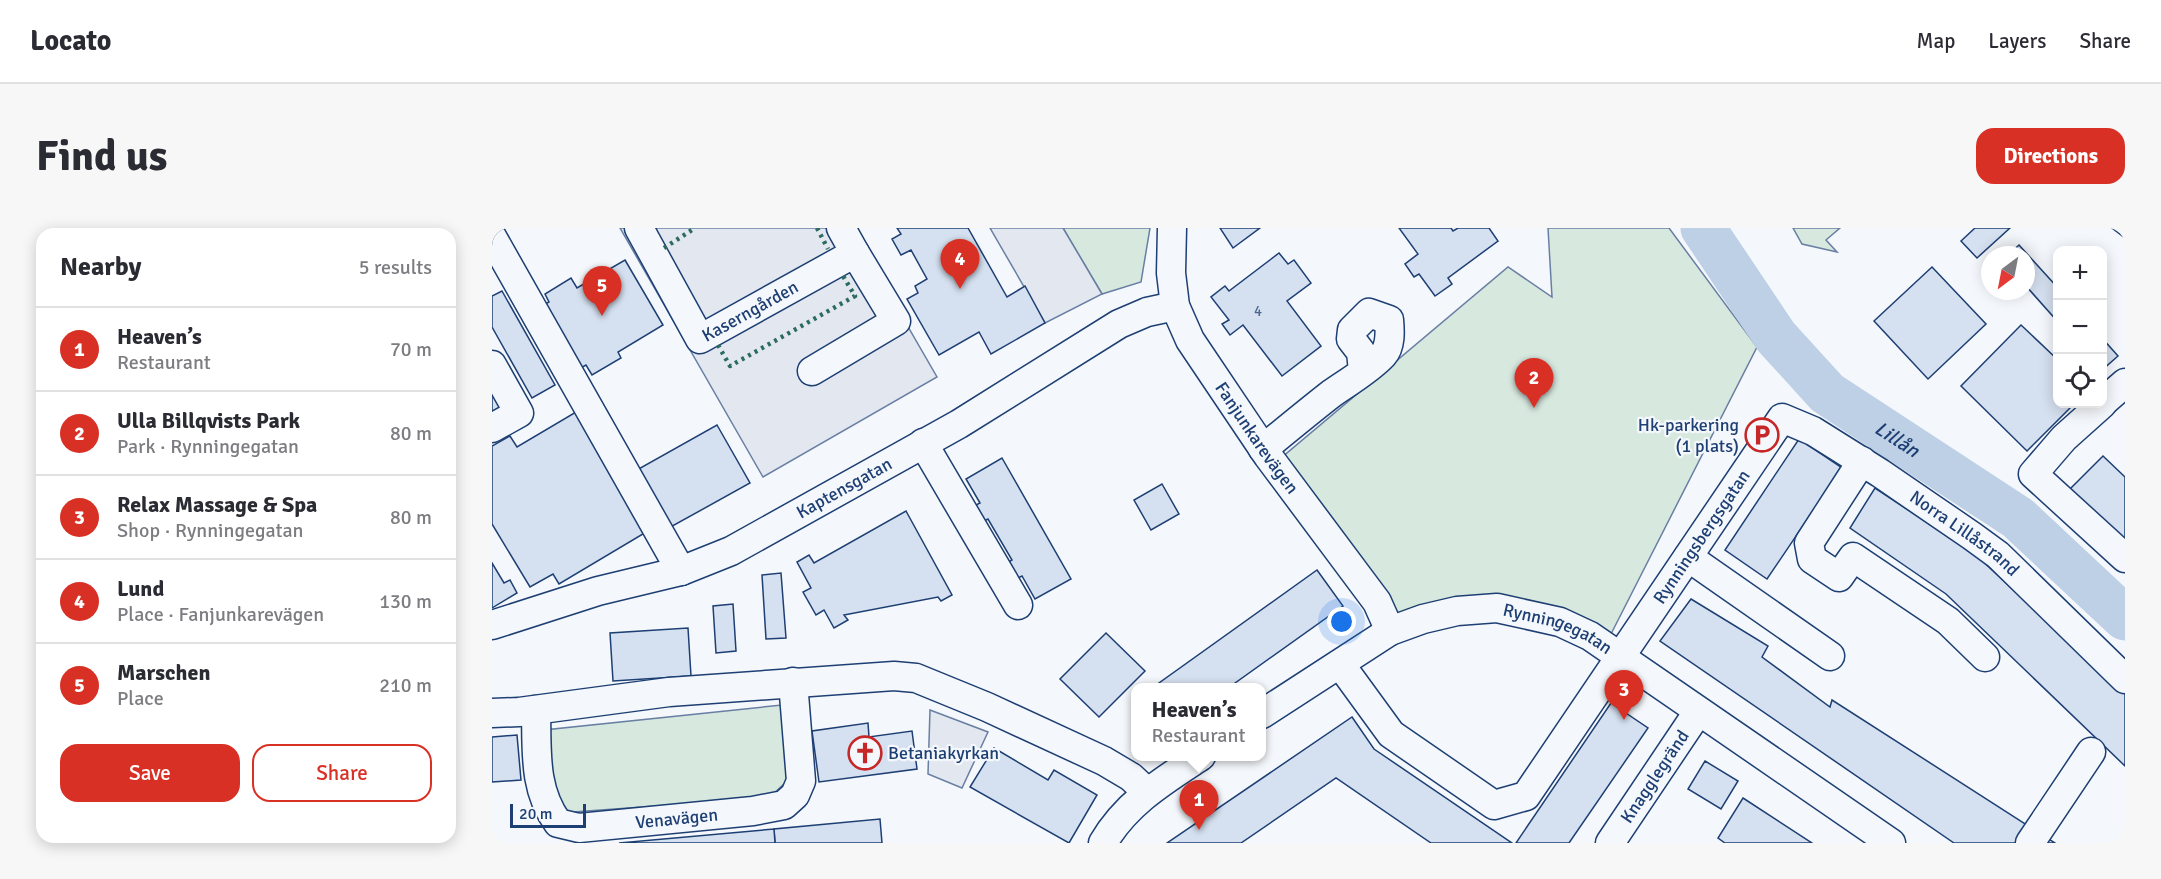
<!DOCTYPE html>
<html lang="en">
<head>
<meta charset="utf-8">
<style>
	:root { --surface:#fff; --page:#f7f7f7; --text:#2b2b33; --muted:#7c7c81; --line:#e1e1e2; --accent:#d93025 }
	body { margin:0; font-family:Signika,sans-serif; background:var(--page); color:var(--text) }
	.controls { position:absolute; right:18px; top:18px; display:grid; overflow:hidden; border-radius:12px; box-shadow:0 3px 15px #0003 }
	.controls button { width:54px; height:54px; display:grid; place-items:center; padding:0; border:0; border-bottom:2px solid var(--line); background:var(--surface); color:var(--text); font:30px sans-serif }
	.compass { position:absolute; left:1489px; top:18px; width:54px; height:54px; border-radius:50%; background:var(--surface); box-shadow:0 3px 15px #0003; rotate:212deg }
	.scale { position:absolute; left:18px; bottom:15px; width:76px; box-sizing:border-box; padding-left:6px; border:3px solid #1d3f73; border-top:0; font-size:16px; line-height:21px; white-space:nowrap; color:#1d3f73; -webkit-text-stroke:4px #f4f7fb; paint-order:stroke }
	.you { position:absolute; left:850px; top:394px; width:21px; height:21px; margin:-15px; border:4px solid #fff; border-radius:50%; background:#1a73e8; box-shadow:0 0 0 9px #1a73e833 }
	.badge { display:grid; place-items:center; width:39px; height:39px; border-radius:50%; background:var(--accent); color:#fff; font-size:20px; font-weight:700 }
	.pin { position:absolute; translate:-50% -50px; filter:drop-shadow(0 2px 3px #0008) }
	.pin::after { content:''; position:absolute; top:32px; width:21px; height:18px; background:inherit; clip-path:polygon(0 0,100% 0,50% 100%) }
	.popup { position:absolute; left:639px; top:455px; width:135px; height:78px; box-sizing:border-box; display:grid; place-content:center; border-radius:12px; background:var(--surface); filter:drop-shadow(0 2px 4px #0005); font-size:20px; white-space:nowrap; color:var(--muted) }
	.popup b { font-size:22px; color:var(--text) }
	.popup::after { content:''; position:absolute; left:50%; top:100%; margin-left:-12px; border:12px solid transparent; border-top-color:var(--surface) }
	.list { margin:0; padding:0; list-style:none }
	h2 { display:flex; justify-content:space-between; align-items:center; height:78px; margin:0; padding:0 24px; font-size:26px }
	h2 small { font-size:20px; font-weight:400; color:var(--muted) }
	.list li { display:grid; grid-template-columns:39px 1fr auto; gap:18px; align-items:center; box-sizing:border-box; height:84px; padding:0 24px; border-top:2px solid var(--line) }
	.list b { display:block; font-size:22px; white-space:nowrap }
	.list p { margin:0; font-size:20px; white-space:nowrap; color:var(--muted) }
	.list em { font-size:20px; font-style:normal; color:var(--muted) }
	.actions { display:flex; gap:12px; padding:18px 24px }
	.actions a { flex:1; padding:14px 0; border:2px solid var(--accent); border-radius:18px; text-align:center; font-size:21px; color:var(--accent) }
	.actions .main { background:var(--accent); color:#fff }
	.icon { flex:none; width:33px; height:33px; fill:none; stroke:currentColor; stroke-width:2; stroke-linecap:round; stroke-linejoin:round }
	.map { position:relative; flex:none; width:1633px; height:615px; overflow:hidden; border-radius:18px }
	header { display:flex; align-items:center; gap:36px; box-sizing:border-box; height:84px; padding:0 30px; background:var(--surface); border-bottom:2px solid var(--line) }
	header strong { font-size:28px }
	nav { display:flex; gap:33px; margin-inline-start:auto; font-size:21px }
	.intro { display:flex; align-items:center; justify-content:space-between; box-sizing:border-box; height:144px; padding:0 36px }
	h1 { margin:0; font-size:42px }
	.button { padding:15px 27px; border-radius:18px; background:var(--accent); color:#fff; font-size:21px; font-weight:700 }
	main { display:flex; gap:36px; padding:0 36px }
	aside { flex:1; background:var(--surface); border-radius:18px; box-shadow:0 3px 15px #0003 }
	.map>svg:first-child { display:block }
</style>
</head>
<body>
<header>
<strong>Locato</strong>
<nav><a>Map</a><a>Layers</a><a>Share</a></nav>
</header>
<div class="intro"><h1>Find us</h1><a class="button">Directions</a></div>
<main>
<aside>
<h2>Nearby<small>5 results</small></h2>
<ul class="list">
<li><span class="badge">1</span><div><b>Heaven’s</b><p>Restaurant</p></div><em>70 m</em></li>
<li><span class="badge">2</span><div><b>Ulla Billqvists Park</b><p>Park · Rynningegatan</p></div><em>80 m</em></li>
<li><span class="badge">3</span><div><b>Relax Massage &amp; Spa</b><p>Shop · Rynningegatan</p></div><em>80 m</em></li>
<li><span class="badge">4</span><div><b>Lund</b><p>Place · Fanjunkarevägen</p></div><em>130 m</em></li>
<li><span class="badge">5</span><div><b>Marschen</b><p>Place</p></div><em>210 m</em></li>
</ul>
<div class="actions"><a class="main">Save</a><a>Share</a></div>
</aside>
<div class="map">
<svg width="1633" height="615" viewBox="0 0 1633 615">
	<rect width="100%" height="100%" fill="#f4f7fb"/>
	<g fill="#d7e8df" stroke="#687fa3" stroke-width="1.5">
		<polygon points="571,0 658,0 649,54 610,66"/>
		<polygon points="1056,0 1177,0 1265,119 1119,406 1009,381 896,389 777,240 1016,39 1060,69"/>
		<polygon points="1301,0 1348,0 1334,12 1345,24 1310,16"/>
		<polygon points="290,477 298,528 294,554 277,570 67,585 52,502"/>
	</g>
	<g fill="#e3e8f0" stroke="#687fa3" stroke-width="1.5">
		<polygon points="128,0 359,0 445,149 271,249"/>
		<polygon points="498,0 571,0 610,66 553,95"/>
		<polygon points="438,482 496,504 470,560 436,546"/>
	</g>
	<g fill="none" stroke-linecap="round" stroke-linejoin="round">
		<path stroke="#bed0e5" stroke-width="45" id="s1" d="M1211,0L1284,109L1335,165L1526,290L1633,390"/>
	</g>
	<g fill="#d5e0f0" stroke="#1d3f73" stroke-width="1.5">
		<polygon points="405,0 476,0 515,69 533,58 553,95 499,126 487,104 447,127 415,71 426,65 423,58 435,51 419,22 409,27 400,11 409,6"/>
		<polygon points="728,0 768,0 741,20"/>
		<polygon points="907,0 959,0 961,3 966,0 997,0 1006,13 956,50 960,56 943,68 927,46 922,49 913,36 926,26"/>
		<polygon points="1483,0 1518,0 1485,30 1469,13"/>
		<polygon points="1620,0 1633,0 1633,10"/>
		<polygon points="1527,17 1566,60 1566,94 1534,58 1534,27 1516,27"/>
		<polygon points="787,25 796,36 802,32 819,55 795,73 829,118 790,148 751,97 738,107 730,96 737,92 719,69 733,58 737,63"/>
		<polygon points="133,32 171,97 126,124 129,130 100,147 94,137 85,142 48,79 57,74 53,66 79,50 85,60"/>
		<polygon points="1440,39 1494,96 1436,151 1382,93"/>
		<polygon points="10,63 63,157 40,170 0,99 0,68"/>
		<polygon points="1529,97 1566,132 1566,176 1582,176 1535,223 1469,158"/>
		<polygon points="1610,110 1626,128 1610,142"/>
		<polygon points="0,157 16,185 0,194"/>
		<polygon points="84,184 156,303 67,356 61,346 38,359 0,296 0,218 18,208 25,219"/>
		<polygon points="225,197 258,255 175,301 143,243"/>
		<polygon points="1307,211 1350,240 1275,351 1233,322"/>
		<polygon points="1611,228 1633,249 1633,316 1577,262"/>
		<polygon points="510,230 579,351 543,371 530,348 524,351 515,335 520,332 496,291 490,294 482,278 488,275 474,251"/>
		<polygon points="670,256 687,286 659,302 642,272"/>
		<polygon points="1383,260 1484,327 1633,466 1633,538 1454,366 1358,300"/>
		<polygon points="414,283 460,367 449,373 446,369 352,387 356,392 342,400 332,382 324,387 311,364 319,360 305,334 317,327 322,335"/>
		<polygon points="0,335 12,355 18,352 25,365 0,380"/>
		<polygon points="825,342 851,378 736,460 660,460"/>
		<polygon points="289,345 294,410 274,411 270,347"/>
		<polygon points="1199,371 1276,418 1270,429 1338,479 1340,472 1563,615 1462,615 1168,413"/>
		<polygon points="241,376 244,423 224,425 221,378"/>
		<polygon points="196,400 199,448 121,453 118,405"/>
		<polygon points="614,405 653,443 607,489 568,451"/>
		<polygon points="1119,475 1156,500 1077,615 1024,615"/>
		<polygon points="860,489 882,521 1020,615 939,615 844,550 749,615 675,615"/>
		<polygon points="376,495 377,509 420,503 425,541 327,554 320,503"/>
		<polygon points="25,507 29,552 0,554 0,509"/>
		<polygon points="502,520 556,552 562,542 605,567 577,615 478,559"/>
		<polygon points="1213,533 1246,553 1229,581 1196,561"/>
		<polygon points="1251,570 1320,615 1233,615 1226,610"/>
		<polygon points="388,591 390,615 283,615 282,601"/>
		<polygon points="282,601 283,615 127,615"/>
	</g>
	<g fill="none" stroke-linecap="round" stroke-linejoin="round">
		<g stroke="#1d3f73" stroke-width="31">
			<g id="minor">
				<path id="s2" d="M147,0L208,111L363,25L349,0"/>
				<path id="s3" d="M680,0L679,45L683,78L698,112L776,228L885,374L898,403"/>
				<polyline points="0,9 189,343"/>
				<polyline points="0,137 27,185 0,200"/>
				<polyline points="320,143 404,93 363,25"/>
				<polyline points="1610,175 1633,155"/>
				<polyline points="1610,176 1572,210 1541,246 1633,330"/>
				<polyline points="431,215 526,377"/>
				<path d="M771,221C793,203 816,184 839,166C856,154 877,142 891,127C899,118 898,103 897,92L877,85L860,102L859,111L869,124L871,143"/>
				<polyline points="1370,233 1317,315 1320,331 1347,349 1361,329 1456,393 1493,429"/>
				<polyline points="1196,329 1338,428"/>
				<path id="s4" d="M0,397L106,363L189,343L239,323L467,196L627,96L655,84L683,78"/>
				<path id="s5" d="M848,436L899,506L1002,577L1034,568L1290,190L1321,203L1388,245L1480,308L1506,327L1633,451"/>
				<path id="s6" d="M44,482C45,522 41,561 66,595L87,600L261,583L292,577L303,567L309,553L301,454"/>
				<polyline points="0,485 27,484 177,464 402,448 424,450 495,479 612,533 639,549 655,564"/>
				<path id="s7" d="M770,486L898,403L931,391L965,383L1005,380L1068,394L1098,408L1399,615"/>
				<path d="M611,615C634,575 671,553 709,528"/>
				<path id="s8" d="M1118,615L1206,484"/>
				<polyline points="1538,615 1599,524"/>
			</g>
		</g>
		<use href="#minor" stroke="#f4f7fb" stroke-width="28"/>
		<g stroke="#2c6c60" stroke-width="4.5" stroke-dasharray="3 4.5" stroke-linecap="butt">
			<polyline points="325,0 336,21"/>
			<polyline points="172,20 203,0"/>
			<polyline points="226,117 238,138 363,68 351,48"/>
		</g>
	</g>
	<defs>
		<g id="parking-ring" transform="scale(1.725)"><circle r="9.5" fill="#f4f7fb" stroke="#c62828" stroke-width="1.5"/><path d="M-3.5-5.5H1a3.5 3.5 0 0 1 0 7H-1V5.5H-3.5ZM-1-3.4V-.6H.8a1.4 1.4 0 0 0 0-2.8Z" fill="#c62828"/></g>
		<g id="church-ring" transform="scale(1.725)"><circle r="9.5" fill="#f4f7fb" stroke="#c62828" stroke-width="1.5"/><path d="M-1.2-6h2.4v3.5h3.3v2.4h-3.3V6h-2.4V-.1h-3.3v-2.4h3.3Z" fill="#c62828"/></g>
	</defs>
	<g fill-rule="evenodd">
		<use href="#parking-ring" x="1270" y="207"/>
		<use href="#church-ring" x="373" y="525"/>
	</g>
	<g text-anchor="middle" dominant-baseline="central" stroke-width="4.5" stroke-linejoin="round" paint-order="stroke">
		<g font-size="15" fill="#4b6792">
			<text x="766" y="83">4</text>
		</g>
		<g font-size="18" fill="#1d3f73" stroke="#f4f7fb">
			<text stroke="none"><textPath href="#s2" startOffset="184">Kaserngården</textPath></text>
			<text stroke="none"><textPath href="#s3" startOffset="234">Fanjunkarevägen</textPath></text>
			<text stroke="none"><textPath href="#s4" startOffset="380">Kaptensgatan</textPath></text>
			<text stroke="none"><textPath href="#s5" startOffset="918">Norra Lillåstrand</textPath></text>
			<text stroke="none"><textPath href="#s5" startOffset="558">Rynningsbergsgatan</textPath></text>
			<text stroke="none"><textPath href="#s7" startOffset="327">Rynningegatan</textPath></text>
			<text stroke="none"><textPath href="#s8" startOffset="80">Knagglegränd</textPath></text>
			<text stroke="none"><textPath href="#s6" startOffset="237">Venavägen</textPath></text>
		</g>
		<g font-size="18" fill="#1d3f73" stroke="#f4f7fb" text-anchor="end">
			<text x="1247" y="197">Hk-parkering<tspan x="1247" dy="21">(1 plats)</tspan></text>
			<text x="396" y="525" text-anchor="start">Betaniakyrkan</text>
		</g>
		<g font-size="20" font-style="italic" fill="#1d3f73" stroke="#f4f7fb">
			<text stroke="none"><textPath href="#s1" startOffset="291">Lillån</textPath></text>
		</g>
	</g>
</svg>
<div class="controls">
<button>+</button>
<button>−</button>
<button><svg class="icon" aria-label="locate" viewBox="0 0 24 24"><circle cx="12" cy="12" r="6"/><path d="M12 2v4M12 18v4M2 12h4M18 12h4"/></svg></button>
</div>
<svg class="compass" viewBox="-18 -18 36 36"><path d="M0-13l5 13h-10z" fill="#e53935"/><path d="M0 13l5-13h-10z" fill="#7c7c81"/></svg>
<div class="scale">20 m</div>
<div class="you"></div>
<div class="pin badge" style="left:707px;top:602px">1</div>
<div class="popup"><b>Heaven’s</b>Restaurant</div>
<div class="pin badge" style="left:1042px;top:180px">2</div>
<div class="pin badge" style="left:1132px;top:492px">3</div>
<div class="pin badge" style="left:468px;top:61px">4</div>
<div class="pin badge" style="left:110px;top:88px">5</div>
</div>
</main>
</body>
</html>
